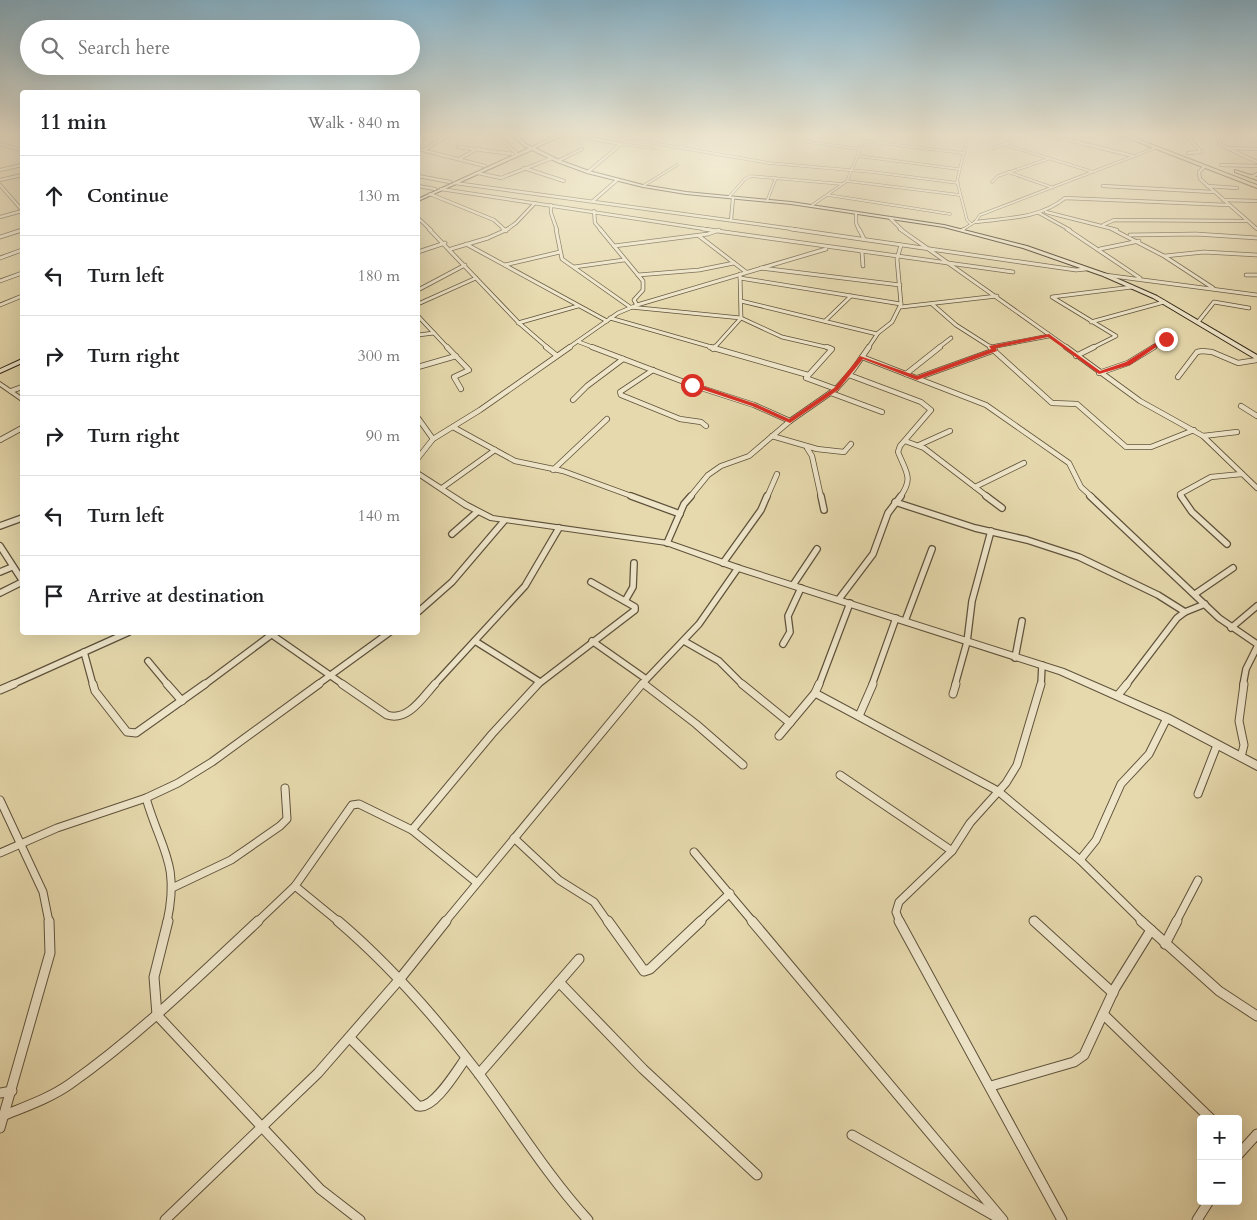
<!DOCTYPE html>
<html lang="en">
<head>
<meta charset="utf-8">
<style>
	:root { --surface:#fff; --page:#f2f2f2; --text:#202124; --muted:#757577; --line:#e0e0e0 }
	body { margin:0; font-family:Cardo,serif; background:var(--page); color:var(--text) }
	.controls { position:absolute; right:15px; bottom:15px; display:grid; overflow:hidden; border-radius:5px; box-shadow:0 5px 20px #0002 }
	.controls button { width:45px; height:45px; display:grid; place-items:center; padding:0; border:0; border-bottom:1px solid var(--line); background:var(--surface); color:var(--text); font:25px sans-serif }
	.stop { position:absolute; width:15px; height:15px; margin:-11px; border:4px solid #d93025; border-radius:50%; background:#fff }
	.stop.end { background:#d93025; border-color:#fff; box-shadow:0 1px 5px #0008 }
	.list { margin:0; padding:0; list-style:none }
	h2 { display:flex; justify-content:space-between; align-items:center; height:65px; margin:0; padding:0 20px; font-size:21px }
	h2 small { font-size:16px; font-weight:400; color:var(--muted) }
	.list li { display:grid; grid-template-columns:32px 1fr auto; gap:15px; align-items:center; box-sizing:border-box; height:80px; padding:0 20px; border-top:1px solid var(--line) }
	.list b { display:block; font-size:19px; white-space:nowrap }
	.list em { font-size:16px; font-style:normal; color:var(--muted) }
	.icon { flex:none; width:28px; height:28px; fill:none; stroke:currentColor; stroke-width:2; stroke-linecap:round; stroke-linejoin:round }
	.map { position:relative; flex:none; width:1257px; height:1220px; overflow:hidden }
	.search { position:absolute; background:var(--surface); box-shadow:0 5px 20px #0002; left:20px; top:20px; width:400px; height:55px; display:flex; align-items:center; gap:12px; box-sizing:border-box; padding:0 18px; border-radius:28px; color:var(--muted); font-size:19px }
	.panel { position:absolute; background:var(--surface); box-shadow:0 5px 20px #0002; left:20px; top:90px; width:400px; height:545px; border-radius:5px }
	.map>svg:first-child { display:block }
</style>
</head>
<body>
<div class="map">
<svg width="1257" height="1220" viewBox="0 0 1257 1220">
	<rect width="100%" height="100%" fill="#e6d9ad"/>
	<filter id="stains"><feTurbulence type="fractalNoise" baseFrequency=".004" numOctaves="4"/><feColorMatrix values="0 0 0 0 .2 0 0 0 0 .09 0 0 0 0 .02 0 0 0 .5 -.17"/></filter>
	<radialGradient id="worn" r=".72"><stop offset=".6" stop-color="#630" stop-opacity="0"/><stop offset="1" stop-color="#630" stop-opacity=".3"/></radialGradient>
	<g fill="none" stroke-linecap="round" stroke-linejoin="round">
		<g stroke="#5e523b" stroke-width="3">
			<g id="pedestrian-far1">
				<polyline points="607,135 769,163 872,172 958,183"/>
				<polyline points="758,135 860,149"/>
				<polyline points="968,135 957,181 967,220 971,224"/>
				<polyline points="863,141 963,153"/>
				<polyline points="621,144 653,148"/>
				<polyline points="1003,144 1093,172"/>
				<polyline points="680,147 699,135"/>
				<polyline points="993,148 1013,141"/>
				<polyline points="858,156 958,169"/>
				<polyline points="1008,172 1051,187"/>
				<polyline points="847,181 960,195"/>
				<polyline points="992,182 998,176 1048,159"/>
				<polyline points="643,186 677,165"/>
				<polyline points="828,195 950,214"/>
				<polyline points="729,197 745,179 751,176 842,184"/>
				<polyline points="767,201 776,178"/>
				<polyline points="811,206 847,181 866,135"/>
				<polyline points="962,230 975,222 980,215 1155,148"/>
			</g>
		</g>
		<g stroke="#5e523b" stroke-width="4">
			<polyline id="pedestrian" points="962,230 964,229"/>
		</g>
		<g stroke="#5e523b" stroke-width="4">
			<g id="minor-far5">
				<polyline points="497,135 516,153"/>
				<polyline points="573,135 621,144"/>
				<polyline points="1049,135 1133,156"/>
				<polyline points="1186,135 1201,152 1188,153"/>
				<polyline points="1216,135 1221,145 1257,162"/>
				<polyline points="0,144 22,150"/>
				<polyline points="458,147 513,154"/>
				<polyline points="1228,148 1257,149"/>
				<polyline points="418,149 485,166"/>
				<polyline points="424,150 448,135"/>
				<polyline points="459,159 479,148"/>
				<polyline points="558,161 582,149"/>
				<polyline points="1221,165 1257,166"/>
				<polyline points="1204,167 1199,172 1200,179 1257,229"/>
				<polyline points="524,168 564,181"/>
				<polyline points="0,170 22,165"/>
				<polyline points="588,172 621,144"/>
				<polyline points="478,173 501,178 552,158"/>
				<polyline points="418,176 450,182"/>
				<polyline points="1251,177 1257,174"/>
				<polyline points="0,180 22,175"/>
				<polyline points="455,183 800,230"/>
				<polyline points="0,185 22,210"/>
				<polyline points="418,186 435,189"/>
				<polyline points="1103,186 1213,192"/>
				<polyline points="1207,186 1237,188"/>
				<polyline points="441,189 711,230"/>
				<polyline points="430,194 494,220 505,230"/>
				<polyline points="1223,200 1257,201"/>
				<polyline points="593,201 617,180"/>
				<polyline points="551,205 551,213 557,230"/>
				<polyline points="594,211 595,223 601,230"/>
				<polyline points="1046,212 1117,230"/>
				<polyline points="856,213 856,223 859,230"/>
				<polyline points="1039,213 1070,230"/>
				<polyline points="0,217 22,211"/>
				<polyline points="418,218 431,230"/>
				<polyline points="890,218 902,230"/>
				<polyline points="731,220 733,198"/>
				<path d="M975,222C1007,218 1039,219 1065,198L1228,205"/>
				<polyline points="1103,225 1114,220 1246,221"/>
				<polyline points="506,230 516,223 535,203"/>
			</g>
		</g>
		<g stroke="#5e523b" stroke-width="4.5">
			<g id="minor-far4">
				<polyline points="429,229 519,323 548,348"/>
				<polyline points="503,229 506,231"/>
				<polyline points="556,229 562,259 630,307 741,318 782,337 830,348"/>
				<polyline points="600,229 643,281 643,290 634,300 637,305"/>
				<polyline points="703,229 1013,272"/>
				<polyline points="791,229 1076,270 1086,269"/>
				<polyline points="859,229 864,239"/>
				<polyline points="900,229 1068,348"/>
				<polyline points="1067,229 1140,278"/>
				<polyline points="1112,229 1164,256 1213,288"/>
				<polyline points="1130,235 1196,234 1257,238"/>
				<polyline points="699,236 746,272"/>
				<polyline points="0,237 22,230"/>
				<polyline points="466,244 607,321"/>
				<polyline points="614,246 708,234 719,230"/>
				<polyline points="451,249 488,238 508,229"/>
				<polyline points="1100,249 1139,241"/>
				<polyline points="418,252 445,243"/>
				<polyline points="862,252 863,266"/>
				<polyline points="1165,256 1204,252 1257,255"/>
				<polyline points="0,258 22,250"/>
				<polyline points="505,265 560,252"/>
				<polyline points="574,267 624,260"/>
				<polyline points="761,268 900,285"/>
				<polyline points="638,275 699,270 734,263"/>
				<polyline points="1105,275 1257,295"/>
				<polyline points="1246,275 1257,275"/>
				<polyline points="740,278 901,304"/>
				<polyline points="0,281 22,273"/>
				<polyline points="418,290 465,265"/>
				<polyline points="741,301 877,334"/>
				<polyline points="418,304 476,278"/>
				<polyline points="932,304 956,325 992,348"/>
				<polyline points="0,305 22,296"/>
				<polyline points="901,307 997,296"/>
				<polyline points="418,316 448,348"/>
				<polyline points="610,318 715,348"/>
				<polyline points="825,321 851,296"/>
				<polyline points="1091,322 1164,302"/>
				<polyline points="1198,322 1214,302 1249,308"/>
				<polyline points="518,323 578,306"/>
				<polyline points="418,335 434,333"/>
				<polyline points="579,342 595,348"/>
				<polyline points="991,347 1049,336"/>
				<polyline points="568,348 618,313 637,305 826,249"/>
				<polyline points="714,348 741,318 740,274"/>
				<polyline points="868,348 878,333 892,322 901,304 897,259 901,245"/>
				<polyline points="938,348 951,338"/>
				<polyline points="1092,348 1116,336 1052,297 1132,287"/>
				<polyline points="1152,348 1166,339"/>
			</g>
		</g>
		<g stroke="#5e523b" stroke-width="6">
			<g id="minor-far3">
				<polyline points="447,347 469,370 454,377 461,389"/>
				<polyline points="546,347 556,355"/>
				<polyline points="592,347 692,385 754,405 790,421"/>
				<polyline points="710,347 808,375"/>
				<polyline points="827,347 832,349 806,378 836,389"/>
				<polyline points="990,347 1052,403 1077,404 1126,447 1151,447 1194,430"/>
				<polyline points="1066,347 1140,401 1203,436 1257,488"/>
				<polyline points="713,349 715,347"/>
				<polyline points="1076,356 1094,347"/>
				<polyline points="862,357 986,405 1069,463 1081,487 1092,497"/>
				<polyline points="418,367 456,356"/>
				<polyline points="653,370 620,392 621,395 680,419 701,422 706,426"/>
				<polyline points="1099,373 1128,363 1154,347"/>
				<polyline points="906,374 940,347"/>
				<path d="M849,375L921,402L931,410L900,446L898,452C906,472 914,478 900,497"/>
				<polyline points="1178,377 1197,352 1202,351 1212,352 1238,363 1257,360"/>
				<polyline points="917,378 995,350"/>
				<polyline points="11,391 22,387"/>
				<polyline points="831,393 882,412"/>
				<polyline points="573,400 587,386 623,359"/>
				<polyline points="1241,406 1257,416"/>
				<polyline points="418,418 433,439"/>
				<polyline points="453,427 515,461 563,471 634,497"/>
				<polyline points="772,436 817,449 844,452 851,444"/>
				<polyline points="1203,436 1237,432"/>
				<polyline points="0,440 22,428"/>
				<polyline points="905,441 924,448 988,497"/>
				<polyline points="919,445 950,431"/>
				<polyline points="807,448 812,456 821,497"/>
				<polyline points="418,458 433,439 480,410 570,347"/>
				<polyline points="553,470 607,419"/>
				<polyline points="975,487 1024,463"/>
				<polyline points="442,488 495,450"/>
				<polyline points="690,497 708,475 721,466 749,456 790,421 836,389 853,370 869,347"/>
				<polyline points="767,497 777,474"/>
				<polyline points="1182,497 1180,494 1211,477 1242,474"/>
			</g>
		</g>
		<g stroke="#5e523b" stroke-width="8">
			<g id="minor-far2">
				<polyline points="631,496 680,514"/>
				<polyline points="821,496 824,510"/>
				<polyline points="986,496 1002,508"/>
				<polyline points="1090,496 1219,618 1257,644"/>
				<polyline points="1181,496 1192,512 1227,544"/>
				<polyline points="895,502 975,528 1027,540 1079,557 1158,595 1185,612"/>
				<polyline points="0,526 22,518"/>
				<polyline points="452,534 477,512"/>
				<polyline points="667,543 684,504 691,496"/>
				<polyline points="0,546 22,580"/>
				<polyline points="723,563 761,510 767,496"/>
				<polyline points="0,572 12,567"/>
				<polyline points="793,585 817,549"/>
				<polyline points="0,593 22,582"/>
				<polyline points="1195,594 1233,568"/>
				<polyline points="839,599 873,554 888,513 901,496"/>
				<polyline points="625,601 633,587 634,563"/>
				<polyline points="418,612 452,582 504,521"/>
				<polyline points="905,621 932,549"/>
				<polyline points="1231,628 1257,606"/>
				<polyline points="268,632 344,685"/>
				<polyline points="475,641 540,682"/>
				<polyline points="592,641 646,679"/>
				<polyline points="684,641 719,661 743,685"/>
				<polyline points="783,644 790,632 788,616 801,588"/>
				<polyline points="84,652 93,685"/>
				<polyline points="1015,658 1022,621"/>
				<polyline points="148,661 168,685"/>
				<polyline points="643,683 646,685"/>
				<polyline points="11,685 129,632"/>
				<polyline points="204,685 271,635"/>
				<polyline points="317,685 390,632"/>
				<polyline points="434,685 525,586 559,528"/>
				<polyline points="537,685 635,610 635,607 591,582"/>
				<polyline points="641,685 699,624 738,568"/>
				<polyline points="819,685 850,603"/>
				<polyline points="872,685 896,618"/>
				<polyline points="955,685 967,642 972,601 991,531"/>
				<polyline points="1041,685 1042,665"/>
				<polyline points="1126,685 1177,618 1185,612 1205,604"/>
				<polyline points="1243,685 1246,669 1257,647"/>
			</g>
		</g>
		<g stroke="#5e523b" stroke-width="9">
			<g id="minor-far1">
				<polyline points="93,684 95,691 127,732 136,733 205,684"/>
				<polyline points="167,684 182,701"/>
				<path d="M342,684L387,715C408,722 423,697 435,684"/>
				<polyline points="644,684 696,724 743,765"/>
				<polyline points="742,684 790,723"/>
				<polyline points="0,690 14,684"/>
				<polyline points="815,693 998,791 1080,860 1143,922"/>
				<polyline points="953,694 956,684"/>
				<polyline points="1118,695 1127,684"/>
				<polyline points="859,716 873,684"/>
				<polyline points="779,736 815,693 819,684"/>
				<polyline points="1241,757 1244,745 1239,721 1244,684"/>
				<polyline points="840,775 952,851"/>
				<polyline points="1198,794 1217,745"/>
				<path d="M146,798C161,850 180,863 167,922"/>
				<polyline points="0,800 43,892 49,922"/>
				<polyline points="412,830 492,734 538,684"/>
				<polyline points="514,838 559,880 594,902 608,922"/>
				<polyline points="694,852 753,922"/>
				<polyline points="0,853 57,828 146,798 178,783 212,762 319,684"/>
				<polyline points="1080,860 1096,840 1121,784 1149,754 1167,718"/>
				<polyline points="295,886 339,922"/>
				<polyline points="172,888 231,860 280,826 287,819 285,788"/>
				<polyline points="257,922 295,886 352,805 359,804 412,830 476,882"/>
				<polyline points="445,922 642,684"/>
				<polyline points="699,922 730,893"/>
				<polyline points="900,922 896,912 899,902 952,851 970,823 1006,783 1017,765 1041,684"/>
				<polyline points="1176,922 1198,880"/>
			</g>
		</g>
		<g stroke="#5e523b" stroke-width="11">
			<g id="minor">
				<polyline points="168,921 154,977 157,1015 320,1189 360,1220"/>
				<path d="M338,921C391,966 437,1019 479,1074C515,1123 547,1175 588,1220"/>
				<polyline points="608,921 644,971 650,969 701,921"/>
				<polyline points="752,921 1003,1220"/>
				<polyline points="899,921 1062,1220"/>
				<polyline points="1034,921 1113,993"/>
				<polyline points="1141,921 1219,991 1257,1016"/>
				<polyline points="1165,944 1177,921"/>
				<polyline points="559,982 643,1069 757,1175"/>
				<polyline points="1103,1014 1211,1119"/>
				<path d="M350,1038L418,1106C434,1110 457,1070 466,1058"/>
				<polyline points="479,1074 579,959"/>
				<polyline points="991,1086 1074,1062 1084,1055 1115,988 1151,930"/>
				<polyline points="0,1093 12,1091"/>
				<path d="M5,1115C27,1106 50,1098 70,1084C138,1036 198,977 258,921"/>
				<polyline points="0,1128 50,953 49,921"/>
				<polyline points="852,1135 1000,1219"/>
				<polyline points="1238,1155 1257,1134"/>
				<polyline points="165,1220 318,1073 399,980 446,921"/>
				<polyline points="1197,1220 1209,1201"/>
			</g>
		</g>
		<g stroke="#5e523b" stroke-width="2">
			<g id="tertiary">
				<polygon points="0,382 22,397 22,401 20,400 0,386"/>
				<polygon points="418,471 468,503 493,516 669,541 741,566 1064,669 1170,715 1257,761 1257,770 1164,721 1059,674 735,570 666,545 490,520 464,507 418,476"/>
			</g>
		</g>
		<g stroke="#302515" stroke-width="2">
			<g id="secondary">
				<polygon points="512,135 517,135 526,144 532,147 557,135 563,135 535,148 559,160 589,171 643,185 686,192 791,202 944,225 1027,246 1107,274 1157,296 1257,355 1257,360 1153,298 1103,276 1023,248 944,227 791,204 686,194 643,187 587,173 557,162 532,150 418,201 418,199 529,148 524,146"/>
				<polygon points="22,359 22,363 0,373 0,369"/>
			</g>
		</g>
		<g stroke="#302515" stroke-width="2">
			<g id="trunk">
				<polygon points="1127,135 1257,185 1257,188 1120,135"/>
				<polygon points="1235,170 1257,177 1257,180 1235,172"/>
			</g>
		</g>
		<use href="#pedestrian-far1" stroke="#efe6ca" stroke-width="2"/>
		<use href="#pedestrian" stroke="#efe6ca" stroke-width="2.5"/>
		<use href="#minor-far5" stroke="#efe6ca" stroke-width="2.5"/>
		<use href="#minor-far4" stroke="#efe6ca" stroke-width="3"/>
		<use href="#minor-far3" stroke="#efe6ca" stroke-width="4.5"/>
		<use href="#minor-far2" stroke="#efe6ca" stroke-width="5.5"/>
		<use href="#minor-far1" stroke="#efe6ca" stroke-width="7"/>
		<use href="#minor" stroke="#efe6ca" stroke-width="9"/>
		<use href="#tertiary" fill="#efe6ca" fill-rule="evenodd"/>
		<use href="#secondary" fill="#efe6ca" fill-rule="evenodd"/>
		<use href="#trunk" fill="#e6d9ad" fill-rule="evenodd"/>
	</g>
	<linearGradient id="sky" x2="0" y2="1"><stop stop-color="#87b6cf"/><stop offset="0.44" stop-color="#f4eeda"/><stop offset="1" stop-color="#f4eeda" stop-opacity="0"/></linearGradient>
	<rect width="1257" height="306" fill="url(#sky)"/>
	<polygon fill="#d93025" points="1049,334 1100,371 1126,362 1164,338 1168,339 1130,365 1099,374 1048,337 996,348 997,351 917,380 863,359 838,390 790,423 752,406 689,385 694,383 756,404 789,419 834,388 860,356 917,376 991,349 989,346"/>
	<rect width="100%" height="100%" filter="url(#stains)"/>
	<rect width="100%" height="100%" fill="url(#worn)"/>
</svg>
<div class="controls">
<button>+</button>
<button>−</button>
</div>
<div class="stop" style="left:692px;top:385px"></div>
<div class="stop end" style="left:1166px;top:339px"></div>
<div class="search"><svg class="icon" aria-label="search" viewBox="0 0 24 24"><circle cx="10" cy="10" r="6"/><path d="M15 15l6 6"/></svg>Search here</div>
<section class="panel">
<h2>11 min<small>Walk · 840 m</small></h2>
<ul class="list">
<li><svg class="icon" aria-label="ahead" viewBox="0 0 24 24"><path d="M12 20V5M6 11l6-6 6 6"/></svg><div><b>Continue</b></div><em>130 m</em></li>
<li><svg class="icon" aria-label="left" viewBox="0 0 24 24"><path d="M17 20v-9H6M10 6l-5 5 5 5"/></svg><div><b>Turn left</b></div><em>180 m</em></li>
<li><svg class="icon" aria-label="right" viewBox="0 0 24 24"><path d="M7 20v-9h11M14 6l5 5-5 5"/></svg><div><b>Turn right</b></div><em>300 m</em></li>
<li><svg class="icon" aria-label="right" viewBox="0 0 24 24"><path d="M7 20v-9h11M14 6l5 5-5 5"/></svg><div><b>Turn right</b></div><em>90 m</em></li>
<li><svg class="icon" aria-label="left" viewBox="0 0 24 24"><path d="M17 20v-9H6M10 6l-5 5 5 5"/></svg><div><b>Turn left</b></div><em>140 m</em></li>
<li><svg class="icon" aria-label="arrive" viewBox="0 0 24 24"><path d="M6 21V4h12l-3 4 3 4H6"/></svg><div><b>Arrive at destination</b></div></li>
</ul>
</section>
</div>
</body>
</html>
